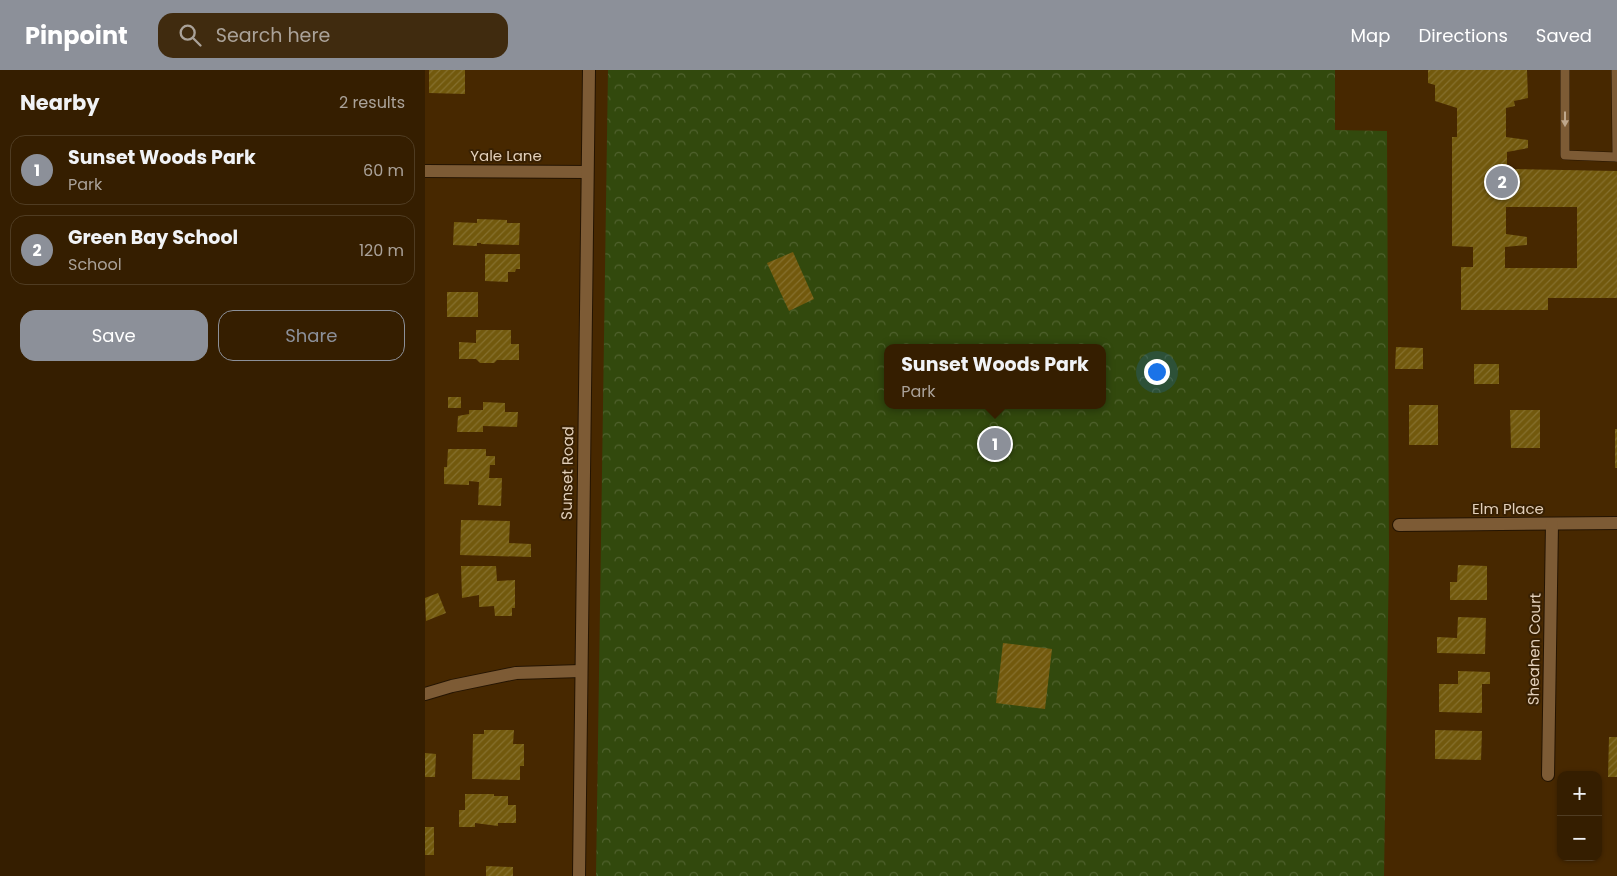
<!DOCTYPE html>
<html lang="en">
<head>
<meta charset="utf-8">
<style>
	:root { --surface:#351e00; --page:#402b0f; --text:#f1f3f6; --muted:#aaa299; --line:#4f3c22; --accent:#8c9099 }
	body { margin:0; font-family:Poppins,sans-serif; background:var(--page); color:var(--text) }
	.controls { position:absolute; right:15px; bottom:15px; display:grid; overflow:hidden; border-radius:10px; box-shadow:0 1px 4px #0004 }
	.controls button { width:45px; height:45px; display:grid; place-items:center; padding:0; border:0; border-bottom:1px solid var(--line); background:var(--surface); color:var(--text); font:25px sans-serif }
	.you { position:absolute; left:731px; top:301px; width:18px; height:18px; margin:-12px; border:4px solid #fff; border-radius:50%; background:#1a73e8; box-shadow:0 0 0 8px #1a73e833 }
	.badge { display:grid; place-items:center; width:32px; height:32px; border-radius:50%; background:var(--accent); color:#fff; font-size:16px; font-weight:700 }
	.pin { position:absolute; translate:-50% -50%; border:2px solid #fff; box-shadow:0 1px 5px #0006 }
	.popup { position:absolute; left:459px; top:274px; width:222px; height:65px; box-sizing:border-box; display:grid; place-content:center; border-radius:10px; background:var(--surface); filter:drop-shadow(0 1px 4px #0005); font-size:16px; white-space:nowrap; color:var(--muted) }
	.popup b { font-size:19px; color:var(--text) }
	.popup::after { content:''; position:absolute; left:50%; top:100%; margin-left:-10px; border:10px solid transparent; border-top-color:var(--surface) }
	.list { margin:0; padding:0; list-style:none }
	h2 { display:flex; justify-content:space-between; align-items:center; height:65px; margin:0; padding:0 20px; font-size:21px }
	h2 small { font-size:16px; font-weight:400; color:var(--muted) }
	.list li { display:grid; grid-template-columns:32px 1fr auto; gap:15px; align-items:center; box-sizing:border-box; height:70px; margin:0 10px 10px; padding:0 10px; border:1px solid var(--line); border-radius:15px }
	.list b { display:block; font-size:19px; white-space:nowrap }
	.list p { margin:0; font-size:16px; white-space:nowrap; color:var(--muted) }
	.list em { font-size:16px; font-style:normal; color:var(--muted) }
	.actions { display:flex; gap:10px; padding:15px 20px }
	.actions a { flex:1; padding:11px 0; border:1px solid var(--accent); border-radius:15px; text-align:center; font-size:18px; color:var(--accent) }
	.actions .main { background:var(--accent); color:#fff }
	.icon { flex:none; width:28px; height:28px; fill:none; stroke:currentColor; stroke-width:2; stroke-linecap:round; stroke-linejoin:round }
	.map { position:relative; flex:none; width:1192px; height:806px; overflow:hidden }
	header { display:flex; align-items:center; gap:30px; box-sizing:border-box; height:70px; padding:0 25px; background:var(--accent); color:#fff }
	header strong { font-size:24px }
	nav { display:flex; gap:28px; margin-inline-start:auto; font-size:18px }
	.search { width:350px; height:45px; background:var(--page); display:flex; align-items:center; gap:12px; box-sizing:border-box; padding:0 18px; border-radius:15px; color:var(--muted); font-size:19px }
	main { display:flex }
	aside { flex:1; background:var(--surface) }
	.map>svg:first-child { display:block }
</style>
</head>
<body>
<header>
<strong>Pinpoint</strong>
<div class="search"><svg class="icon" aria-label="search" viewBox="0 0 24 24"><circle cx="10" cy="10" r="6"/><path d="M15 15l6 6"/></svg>Search here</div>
<nav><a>Map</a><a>Directions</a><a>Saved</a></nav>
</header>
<main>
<aside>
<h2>Nearby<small>2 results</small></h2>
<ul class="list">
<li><span class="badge">1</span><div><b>Sunset Woods Park</b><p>Park</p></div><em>60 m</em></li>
<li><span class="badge">2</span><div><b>Green Bay School</b><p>School</p></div><em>120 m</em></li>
</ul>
<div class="actions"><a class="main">Save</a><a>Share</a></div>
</aside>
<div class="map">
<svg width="1192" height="806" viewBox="0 0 1192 806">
	<defs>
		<pattern id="park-crowns" width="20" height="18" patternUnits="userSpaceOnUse" patternTransform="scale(1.25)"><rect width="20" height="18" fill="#32490d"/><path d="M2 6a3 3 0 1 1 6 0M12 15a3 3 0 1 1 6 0" fill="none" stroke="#50622e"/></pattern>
		<pattern id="building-hatch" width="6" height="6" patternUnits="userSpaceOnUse" patternTransform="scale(1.25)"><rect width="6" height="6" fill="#72590d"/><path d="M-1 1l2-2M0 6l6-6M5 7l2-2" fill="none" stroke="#86702e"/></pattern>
	</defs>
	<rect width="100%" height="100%" fill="#472800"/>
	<path fill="url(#park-crowns)" fill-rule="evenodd" d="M183,0H910V60L962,61L964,488L959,806H171ZM462,278H678V335H462Z"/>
	<g fill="url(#building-hatch)" fill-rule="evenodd">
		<polygon points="4,0 40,0 40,24 4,23"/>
		<path d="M1003,0H1102L1103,28L1089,31L1090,36L1081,38V67L1103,70V78L1082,82V99L1192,101V228H1123V240H1036V197H1048V177L1027,176V67H1032V38L1010,31V15L1003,13ZM1081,137H1152V198H1080V177L1102,175V167L1081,164Z"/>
		<polygon points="52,149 82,150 82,153 95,153 94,175 56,174 56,173 52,173 52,176 28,175 29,152 52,153"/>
		<polygon points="368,182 389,229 364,241 342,193"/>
		<polygon points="60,184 95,184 95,199 91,199 90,202 83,202 83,212 60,211"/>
		<rect x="22" y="222" width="31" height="25"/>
		<polygon points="51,260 86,260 86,274 94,274 94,290 72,290 69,293 55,293 51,289 34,289 34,272 51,273"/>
		<polygon points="971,277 998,278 998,299 970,299"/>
		<rect x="1049" y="294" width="25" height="20"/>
		<rect x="23" y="327" width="13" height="11"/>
		<polygon points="58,332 80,333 80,342 93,342 92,357 58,356 58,362 32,362 33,346 44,344 44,340 58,340"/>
		<rect x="984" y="335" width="29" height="40"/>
		<polygon points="1085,340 1115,340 1115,378 1086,378"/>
		<rect x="1190" y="359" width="2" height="39"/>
		<polygon points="23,379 61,379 61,386 70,386 70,395 65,395 64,408 77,408 76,436 53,435 54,412 44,411 44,415 19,414 19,397 22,397"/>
		<polygon points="36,450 85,451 84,473 106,474 106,487 35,485"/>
		<polygon points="1033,495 1062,496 1062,530 1025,530 1025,512 1032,512"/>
		<polygon points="36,496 71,496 72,511 90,510 90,538 87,538 87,546 70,546 69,536 54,537 54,525 37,528"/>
		<polygon points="13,523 21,543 1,551 0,528"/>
		<polygon points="1033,547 1061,548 1060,584 1012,583 1012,567 1032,568"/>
		<polygon points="578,573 627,579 620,639 571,633"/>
		<polygon points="1033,601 1065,602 1065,614 1057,614 1057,643 1014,642 1014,614 1033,614"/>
		<polygon points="59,660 89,660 88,674 99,674 99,696 95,696 95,710 47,709 48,664 59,664"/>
		<polygon points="1010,660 1057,661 1056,690 1010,689"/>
		<polygon points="1184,667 1192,667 1192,707 1183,707"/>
		<polygon points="0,683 11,684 10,707 0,707"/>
		<polygon points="40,724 69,724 69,726 83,726 83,735 91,735 91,753 73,753 73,756 50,753 50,757 34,757 34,740 40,740"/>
		<rect x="0" y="757" width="9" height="28"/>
		<polygon points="61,796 88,797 88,806 61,806"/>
	</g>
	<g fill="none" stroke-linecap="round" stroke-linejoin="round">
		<g stroke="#241402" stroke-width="10">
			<g id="lane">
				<polyline points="1140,0 1140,85 1191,87"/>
				<polyline points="1191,0 1192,87"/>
			</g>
		</g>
		<g stroke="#241402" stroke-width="14">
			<g id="street">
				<polyline points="0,101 162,102"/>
				<polyline points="974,455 1192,453"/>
				<polyline points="0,624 27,616 91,603 156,601"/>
				<polyline points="1123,705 1127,454"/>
				<polyline points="154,806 164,0"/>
			</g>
		</g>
		<use href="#lane" stroke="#7d5b35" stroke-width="9"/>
		<use href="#street" stroke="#7d5b35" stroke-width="12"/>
	</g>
	<defs><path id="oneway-solid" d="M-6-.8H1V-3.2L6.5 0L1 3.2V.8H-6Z" transform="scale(1.25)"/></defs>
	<use fill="#bfa78c" href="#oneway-solid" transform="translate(1140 49) rotate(90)"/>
	<g text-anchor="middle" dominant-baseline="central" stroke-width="4" stroke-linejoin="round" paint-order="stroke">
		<g font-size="15" fill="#e3d0bb" stroke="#382002">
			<text x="81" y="85">Yale Lane</text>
			<text transform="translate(142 403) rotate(-89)">Sunset Road</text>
			<text x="1083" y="438">Elm Place</text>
			<text transform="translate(1109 579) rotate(-89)">Sheahen Court</text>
		</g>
	</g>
</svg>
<div class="controls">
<button>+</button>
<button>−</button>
</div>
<div class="you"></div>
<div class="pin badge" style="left:570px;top:374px">1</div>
<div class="popup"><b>Sunset Woods Park</b>Park</div>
<div class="pin badge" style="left:1077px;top:112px">2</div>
</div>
</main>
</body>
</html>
